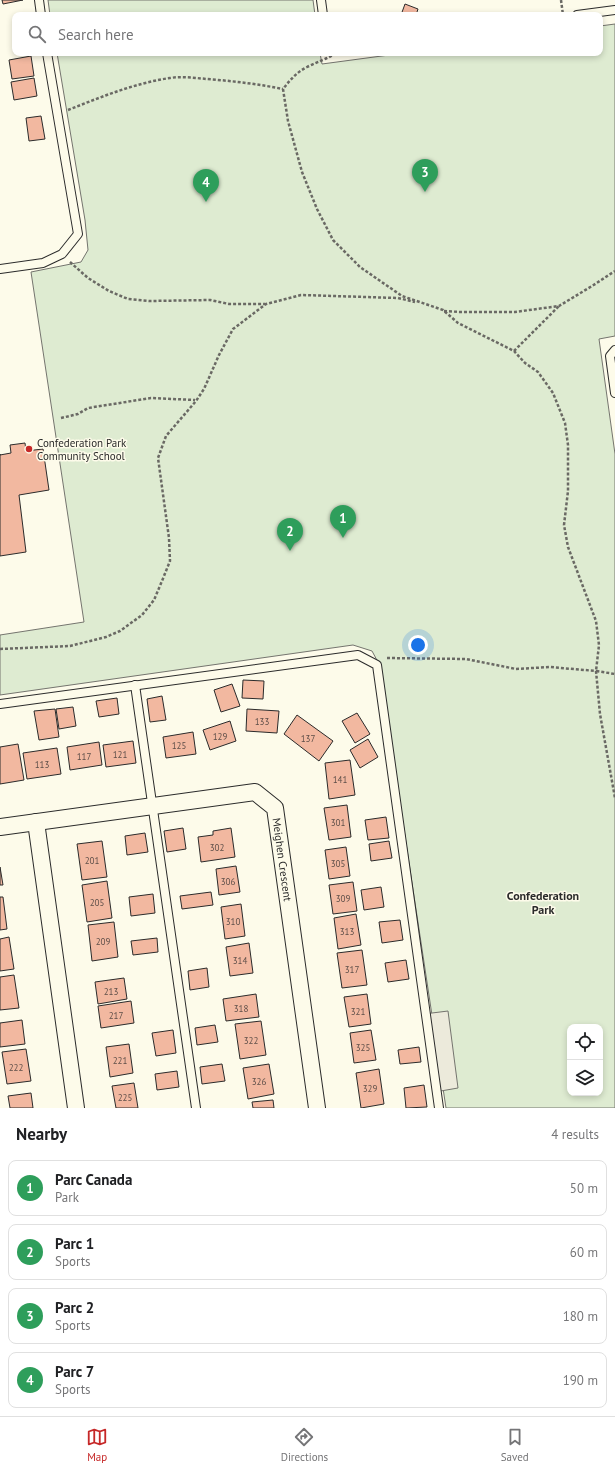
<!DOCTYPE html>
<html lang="en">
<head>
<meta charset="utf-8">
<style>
	:root { --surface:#fff; --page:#f2f2f2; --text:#202124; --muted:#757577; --line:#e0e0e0; --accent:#c62828 }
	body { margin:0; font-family:"PT Sans",sans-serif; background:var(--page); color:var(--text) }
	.controls { position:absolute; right:12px; bottom:12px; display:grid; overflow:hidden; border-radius:8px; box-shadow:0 2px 6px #0003 }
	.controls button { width:36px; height:36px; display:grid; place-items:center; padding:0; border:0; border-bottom:1px solid var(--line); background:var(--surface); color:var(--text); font:20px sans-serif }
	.you { position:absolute; left:418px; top:645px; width:14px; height:14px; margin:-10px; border:3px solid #fff; border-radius:50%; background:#1a73e8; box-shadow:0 0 0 6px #1a73e833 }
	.badge { display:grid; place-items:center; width:26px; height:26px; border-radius:50%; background:var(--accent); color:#fff; font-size:13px; font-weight:700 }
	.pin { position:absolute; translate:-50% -33px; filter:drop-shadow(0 1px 2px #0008) }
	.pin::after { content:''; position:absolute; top:21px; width:14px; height:12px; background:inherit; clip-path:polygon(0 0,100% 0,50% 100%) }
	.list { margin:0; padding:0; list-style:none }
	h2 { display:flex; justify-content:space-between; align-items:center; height:52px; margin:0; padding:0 16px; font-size:17px }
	h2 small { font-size:13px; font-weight:400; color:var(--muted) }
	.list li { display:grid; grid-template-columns:26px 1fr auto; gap:12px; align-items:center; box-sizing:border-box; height:56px; margin:0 8px 8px; padding:0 8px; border:1px solid var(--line); border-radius:8px }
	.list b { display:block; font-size:15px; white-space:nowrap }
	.list p { margin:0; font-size:13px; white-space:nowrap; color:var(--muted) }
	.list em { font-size:13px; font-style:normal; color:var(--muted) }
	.icon { flex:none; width:22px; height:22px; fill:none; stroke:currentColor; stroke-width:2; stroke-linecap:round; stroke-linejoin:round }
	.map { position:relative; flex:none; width:615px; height:1108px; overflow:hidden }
	.search { position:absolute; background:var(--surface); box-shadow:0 2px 6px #0003; left:12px; right:12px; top:12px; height:44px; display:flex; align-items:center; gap:10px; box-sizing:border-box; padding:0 14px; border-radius:8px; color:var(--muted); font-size:15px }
	.sheet { height:308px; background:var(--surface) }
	nav { display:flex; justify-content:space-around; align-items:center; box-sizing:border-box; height:56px; border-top:1px solid var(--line); background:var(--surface); font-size:11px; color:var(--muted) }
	nav a { display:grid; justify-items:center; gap:2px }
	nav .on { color:var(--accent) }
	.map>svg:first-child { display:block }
</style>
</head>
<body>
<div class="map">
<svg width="615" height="1108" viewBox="0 0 615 1108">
	<rect width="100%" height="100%" fill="#fdfbea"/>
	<g fill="#deebd1" stroke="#74746e" fill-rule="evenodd">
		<polygon points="48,0 313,0 315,15 50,15"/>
		<path d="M615,24V336L599,339L615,454V1108H446L379,664L372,651L353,645L0,695V635L84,622L31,272L81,262L88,250L85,220L57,53H320L322,64L404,53H600V26ZM570,1027H600V1093H570Z"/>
	</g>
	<polygon fill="#eceadb" stroke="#74746e" points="448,1011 458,1088 435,1092 424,1014"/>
	<g fill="#f2b8a0" stroke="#2b2b2b">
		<polygon points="2,0 23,0 3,4"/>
		<polygon points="405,4 418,9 416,15 401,15"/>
		<polygon points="31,56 34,76 12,79 9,60"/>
		<polygon points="34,78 37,96 14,100 11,82"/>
		<polygon points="41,116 45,139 29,141 26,118"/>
		<polygon points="25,443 26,451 43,449 49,490 19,495 26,552 0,556 0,454 0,455 11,453 10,445"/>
		<polygon points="243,680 264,681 263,699 242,698"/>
		<polygon points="232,684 240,706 221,712 214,690"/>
		<polygon points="162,696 166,720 150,722 147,699"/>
		<polygon points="117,698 119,714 99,717 96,701"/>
		<polygon points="73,707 76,726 59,729 56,709"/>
		<polygon points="55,709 59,737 39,740 34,711"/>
		<polygon points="247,709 279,711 277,733 246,731"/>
		<polygon points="357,713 370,734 355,743 342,721"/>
		<polygon points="297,715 333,741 319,761 284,734"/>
		<polygon points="230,721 236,741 210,750 203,730"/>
		<polygon points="193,732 196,754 166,758 163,737"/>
		<polygon points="368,739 378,757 360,768 350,750"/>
		<polygon points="133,741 136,763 106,767 103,745"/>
		<polygon points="99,742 102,765 70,770 67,747"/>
		<polygon points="18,744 24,780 0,784 0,747"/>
		<polygon points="57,748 61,774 27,779 23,753"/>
		<polygon points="350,760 355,795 329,799 325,763"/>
		<polygon points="347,805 351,837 329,840 324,808"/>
		<polygon points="386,817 389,838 368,840 365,820"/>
		<polygon points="183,828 186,849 167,852 164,831"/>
		<polygon points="231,828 235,857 201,862 198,837 213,835 213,831"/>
		<polygon points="145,833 148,852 127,855 125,836"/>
		<polygon points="102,841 107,877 82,880 77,844"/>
		<polygon points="389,841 392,858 371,861 369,844"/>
		<polygon points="346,847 350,876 329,879 325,850"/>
		<polygon points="236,866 240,892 219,895 216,869"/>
		<polygon points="0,867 3,885 0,885"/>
		<polygon points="107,881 112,918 87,922 82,885"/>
		<polygon points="353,882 357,911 333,914 329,885"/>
		<polygon points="381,887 384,907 364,910 361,890"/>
		<polygon points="211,892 213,905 182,909 180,896"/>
		<polygon points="153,894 155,913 131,916 129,897"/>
		<polygon points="0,897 3,897 7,929 0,930"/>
		<polygon points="241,904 245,936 225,939 221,907"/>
		<polygon points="356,914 361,945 338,949 334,918"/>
		<polygon points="400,920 403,940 382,943 379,922"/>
		<polygon points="114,922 118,957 92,961 88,925"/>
		<polygon points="9,937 14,969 0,971 0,939"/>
		<polygon points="157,938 158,952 133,955 131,941"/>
		<polygon points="249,943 253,973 230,976 226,947"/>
		<polygon points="362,950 367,985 342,988 337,953"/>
		<polygon points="406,960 409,979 388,982 385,963"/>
		<polygon points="207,968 209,987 190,990 188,971"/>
		<polygon points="14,975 19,1008 0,1010 0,977"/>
		<polygon points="124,978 127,999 98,1004 95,982"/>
		<polygon points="256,994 259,1017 226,1021 223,999"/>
		<polygon points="367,994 371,1024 349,1027 344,997"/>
		<polygon points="131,1001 134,1023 101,1028 98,1006"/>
		<polygon points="22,1020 25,1044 0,1047 0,1023"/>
		<polygon points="261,1021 266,1055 240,1059 235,1024"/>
		<polygon points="215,1025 218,1042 197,1045 195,1028"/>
		<polygon points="173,1030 176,1053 156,1056 152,1033"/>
		<polygon points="371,1030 376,1060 354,1063 350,1033"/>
		<polygon points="129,1044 133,1073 110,1077 106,1047"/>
		<polygon points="419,1047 421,1062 400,1064 398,1050"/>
		<polygon points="26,1049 31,1081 7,1084 2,1052"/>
		<polygon points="222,1064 225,1081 202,1084 200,1067"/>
		<polygon points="269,1064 274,1094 248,1099 243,1068"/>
		<polygon points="379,1069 384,1104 361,1108 356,1073"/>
		<polygon points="177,1071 179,1087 157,1090 155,1074"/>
		<polygon points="134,1083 138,1108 116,1108 112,1086"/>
		<polygon points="424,1085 427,1107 406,1108 404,1088"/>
		<polygon points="31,1093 33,1108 10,1108 8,1096"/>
		<polygon points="273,1100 274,1108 253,1108 252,1102"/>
	</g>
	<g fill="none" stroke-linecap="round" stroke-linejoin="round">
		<g stroke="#2b2b2b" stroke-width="10">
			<g id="lane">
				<polyline points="39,0 41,15"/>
				<polyline points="321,0 323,15"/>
				<polyline points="577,15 615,10"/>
				<polyline points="0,269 43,263 62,254 78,234 47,53"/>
				<polyline points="615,350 610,356 615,393"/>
				<polyline points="135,685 196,1108"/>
				<polyline points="0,704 358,655 377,665 439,1108"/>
			</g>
		</g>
		<g stroke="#2b2b2b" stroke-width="18">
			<g id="street">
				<polyline points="36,822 76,1108"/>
				<path id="s1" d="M0,827L255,792L275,808L317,1108"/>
			</g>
		</g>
		<g stroke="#6a6964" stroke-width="2.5" stroke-dasharray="3 2" stroke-linecap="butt">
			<polyline points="561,0 563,15"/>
			<path d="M336,53C327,59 317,62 307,67C297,72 290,80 283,89L288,121L302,172L317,209L333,240L360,267L402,296L443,310L458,323L514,351L525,363L538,372L553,393L565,423L568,445V491L564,525L568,547L596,621L599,645L596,671L615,674"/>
			<path d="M68,110C101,97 135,83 170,78C183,76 195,78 207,79C233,81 258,84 283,89"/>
			<polyline points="70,262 88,278 109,291 128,299 149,301 210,300 229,304 265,304"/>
			<polyline points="444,311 460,312 515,312 559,306 592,286 615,271"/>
			<polyline points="514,351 559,306"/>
			<polyline points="61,418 78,414 88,408 151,398 195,400"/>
			<polyline points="0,649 70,646 106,637 120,631 142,615 154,600 162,581 170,561 169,538 158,458 166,436 196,401 204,389 219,355 233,329 266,304 301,295 398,298 415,302"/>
			<polyline points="387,658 466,659 516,669 550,667 596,671 600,714 615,798"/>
		</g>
		<use href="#lane" stroke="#fdfbea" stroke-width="8"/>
		<use href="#street" stroke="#fdfbea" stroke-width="16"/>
	</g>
	<circle fill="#c62828" stroke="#fdfbea" stroke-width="1.5" cx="29" cy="449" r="4"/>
	<g text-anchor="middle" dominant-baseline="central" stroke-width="3" stroke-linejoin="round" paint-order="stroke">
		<g font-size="9" fill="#5d4e48">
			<text x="262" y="721">133</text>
			<text x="220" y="736">129</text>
			<text x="308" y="738">137</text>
			<text x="179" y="745">125</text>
			<text x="120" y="754">121</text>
			<text x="84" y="756">117</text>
			<text x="42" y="764">113</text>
			<text x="340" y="779">141</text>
			<text x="338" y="822">301</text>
			<text x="217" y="847">302</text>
			<text x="92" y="860">201</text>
			<text x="338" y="863">305</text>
			<text x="228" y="881">306</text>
			<text x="343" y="898">309</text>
			<text x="97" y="902">205</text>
			<text x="233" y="921">310</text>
			<text x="347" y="931">313</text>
			<text x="103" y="941">209</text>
			<text x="240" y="960">314</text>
			<text x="352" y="969">317</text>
			<text x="111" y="991">213</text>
			<text x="241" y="1008">318</text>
			<text x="358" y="1011">321</text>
			<text x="116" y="1015">217</text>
			<text x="251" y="1040">322</text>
			<text x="363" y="1047">325</text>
			<text x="120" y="1060">221</text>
			<text x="16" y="1067">222</text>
			<text x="259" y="1081">326</text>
			<text x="370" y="1088">329</text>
			<text x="125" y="1097">225</text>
		</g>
		<g font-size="11" fill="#2b2b2b" stroke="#fdfbea" text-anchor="start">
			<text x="37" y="443">Confederation Park<tspan x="37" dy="13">Community School</tspan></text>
		</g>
		<g font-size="11" fill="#2b2b2b" stroke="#fdfbea">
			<text stroke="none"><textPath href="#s1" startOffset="335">Meighen Crescent</textPath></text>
		</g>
		<g font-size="12" font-weight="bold" fill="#2b2b2b" stroke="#fdfbea">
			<text x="543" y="895">Confederation<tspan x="543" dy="14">Park</tspan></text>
		</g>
	</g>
</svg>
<div class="controls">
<button><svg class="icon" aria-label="locate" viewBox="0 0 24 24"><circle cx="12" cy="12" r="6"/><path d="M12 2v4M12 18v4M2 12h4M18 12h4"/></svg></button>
<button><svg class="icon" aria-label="layers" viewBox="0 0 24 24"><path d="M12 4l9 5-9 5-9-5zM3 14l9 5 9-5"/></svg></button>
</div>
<div class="you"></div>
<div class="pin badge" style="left:343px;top:538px;background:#2e9e5b">1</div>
<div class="pin badge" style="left:290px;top:551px;background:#2e9e5b">2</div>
<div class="pin badge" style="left:425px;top:192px;background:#2e9e5b">3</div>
<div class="pin badge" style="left:206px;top:202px;background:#2e9e5b">4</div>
<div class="search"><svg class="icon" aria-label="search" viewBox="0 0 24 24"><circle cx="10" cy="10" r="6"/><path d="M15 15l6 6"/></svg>Search here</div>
</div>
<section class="sheet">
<h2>Nearby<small>4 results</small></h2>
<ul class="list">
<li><span class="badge" style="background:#2e9e5b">1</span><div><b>Parc Canada</b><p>Park</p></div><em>50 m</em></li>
<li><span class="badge" style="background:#2e9e5b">2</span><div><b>Parc 1</b><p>Sports</p></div><em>60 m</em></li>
<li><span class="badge" style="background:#2e9e5b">3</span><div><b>Parc 2</b><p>Sports</p></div><em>180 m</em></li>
<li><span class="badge" style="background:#2e9e5b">4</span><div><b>Parc 7</b><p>Sports</p></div><em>190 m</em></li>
</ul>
</section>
<nav>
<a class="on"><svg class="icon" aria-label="map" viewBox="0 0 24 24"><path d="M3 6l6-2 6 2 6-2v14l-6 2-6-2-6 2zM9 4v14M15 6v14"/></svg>Map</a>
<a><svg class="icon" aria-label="directions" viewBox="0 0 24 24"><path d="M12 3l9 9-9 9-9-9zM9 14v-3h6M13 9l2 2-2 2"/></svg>Directions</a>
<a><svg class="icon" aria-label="saved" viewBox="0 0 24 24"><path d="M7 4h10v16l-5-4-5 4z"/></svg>Saved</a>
</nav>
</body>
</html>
